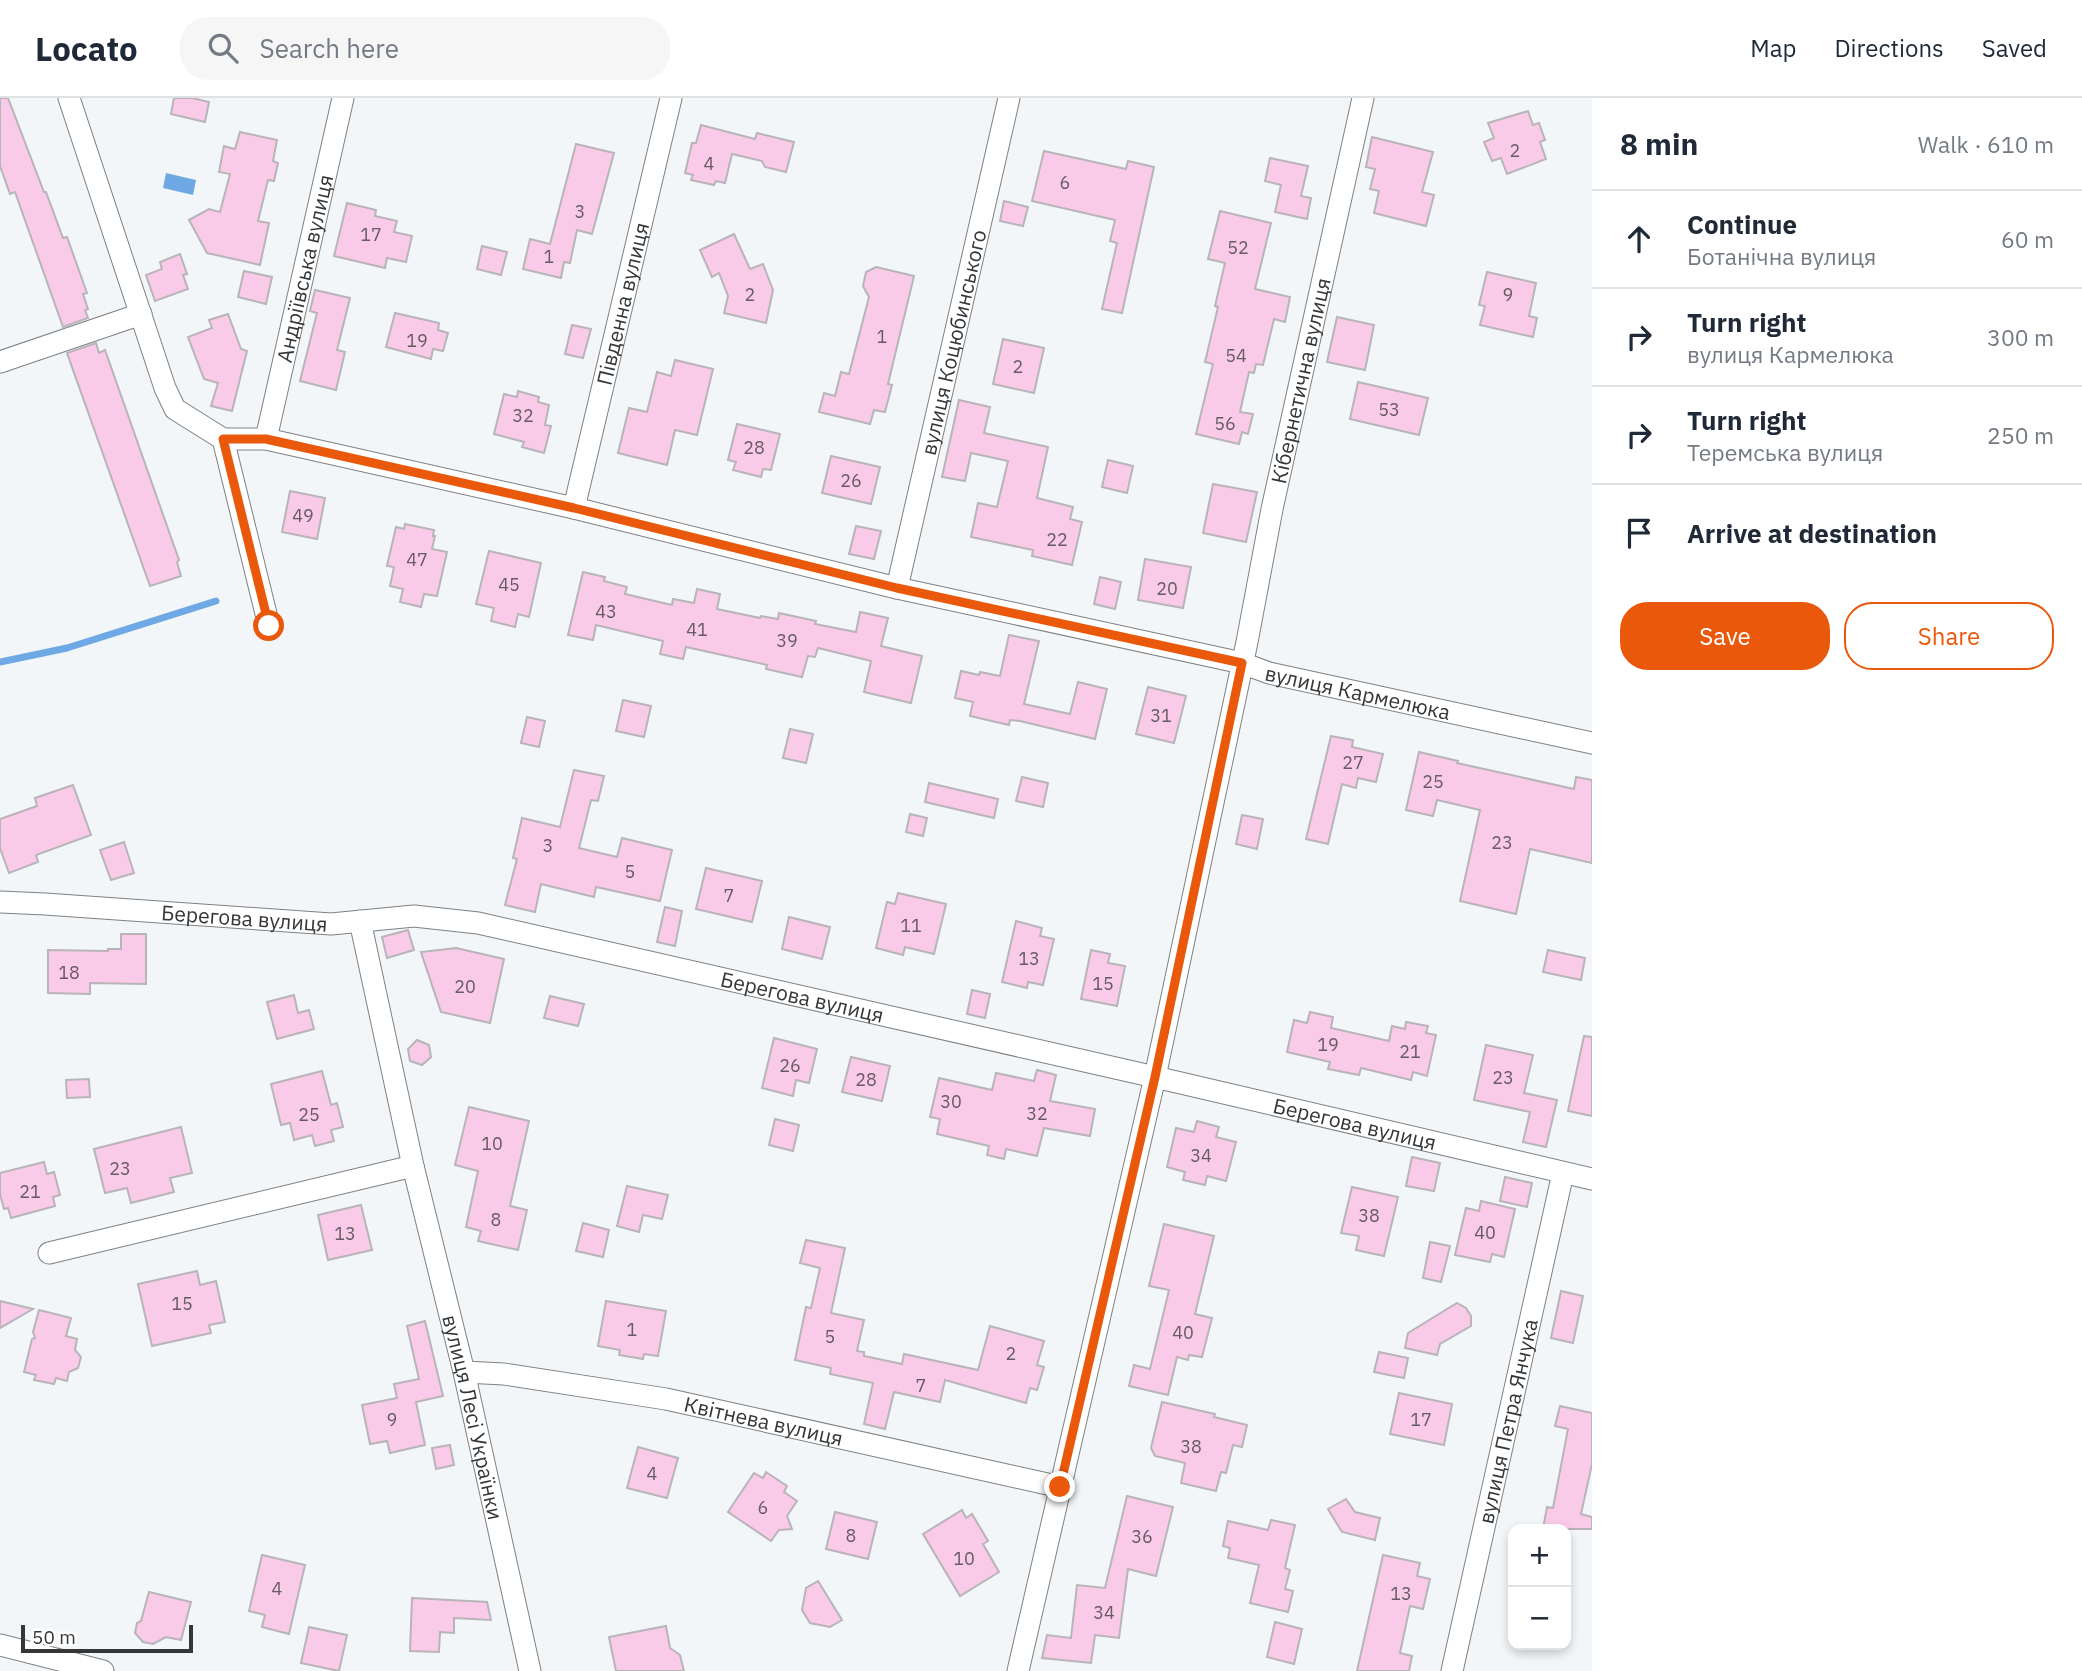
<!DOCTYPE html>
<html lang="en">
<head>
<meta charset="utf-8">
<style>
	:root { --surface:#fff; --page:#f6f6f7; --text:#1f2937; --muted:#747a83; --line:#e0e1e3; --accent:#ea580c }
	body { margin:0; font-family:"IBM Plex Sans",sans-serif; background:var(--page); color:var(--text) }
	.controls { position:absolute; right:21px; bottom:21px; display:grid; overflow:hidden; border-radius:14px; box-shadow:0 4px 10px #0003 }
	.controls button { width:63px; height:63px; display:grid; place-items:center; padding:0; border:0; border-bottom:2px solid var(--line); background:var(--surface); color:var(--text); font:35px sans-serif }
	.scale { position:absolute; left:21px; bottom:18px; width:172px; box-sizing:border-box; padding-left:7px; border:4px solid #353637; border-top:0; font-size:19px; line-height:24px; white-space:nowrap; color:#353637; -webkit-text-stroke:5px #fff; paint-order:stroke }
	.stop { position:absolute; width:21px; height:21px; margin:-16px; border:5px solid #ea580c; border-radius:50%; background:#fff }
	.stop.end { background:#ea580c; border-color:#fff; box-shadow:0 2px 7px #0008 }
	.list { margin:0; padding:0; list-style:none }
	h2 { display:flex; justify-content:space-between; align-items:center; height:91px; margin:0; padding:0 28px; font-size:30px }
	h2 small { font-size:23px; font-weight:400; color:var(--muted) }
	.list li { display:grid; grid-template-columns:46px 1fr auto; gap:21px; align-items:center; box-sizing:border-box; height:98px; padding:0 28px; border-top:2px solid var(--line) }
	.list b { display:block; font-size:26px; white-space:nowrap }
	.list p { margin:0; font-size:23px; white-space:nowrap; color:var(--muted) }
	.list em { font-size:23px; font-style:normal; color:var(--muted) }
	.actions { display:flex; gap:14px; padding:21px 28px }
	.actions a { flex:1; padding:16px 0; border:2px solid var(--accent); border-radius:28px; text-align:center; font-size:24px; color:var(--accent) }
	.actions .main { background:var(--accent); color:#fff }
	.icon { flex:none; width:38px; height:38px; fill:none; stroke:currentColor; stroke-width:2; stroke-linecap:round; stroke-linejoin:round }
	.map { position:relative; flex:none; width:1592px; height:1573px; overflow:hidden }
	header { display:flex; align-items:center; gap:42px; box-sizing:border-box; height:98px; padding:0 35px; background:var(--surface); border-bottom:2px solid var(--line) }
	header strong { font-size:33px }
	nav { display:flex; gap:38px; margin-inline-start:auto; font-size:24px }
	.search { width:490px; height:63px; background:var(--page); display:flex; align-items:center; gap:18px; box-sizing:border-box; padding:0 24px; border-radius:28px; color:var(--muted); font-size:26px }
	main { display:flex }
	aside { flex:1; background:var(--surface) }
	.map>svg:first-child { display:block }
</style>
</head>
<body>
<header>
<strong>Locato</strong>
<div class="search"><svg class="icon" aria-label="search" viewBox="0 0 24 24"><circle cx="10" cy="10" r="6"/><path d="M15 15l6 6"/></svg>Search here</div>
<nav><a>Map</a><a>Directions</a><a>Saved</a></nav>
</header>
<main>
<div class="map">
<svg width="1592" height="1573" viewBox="0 0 1592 1573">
	<rect width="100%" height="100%" fill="#f3f6f9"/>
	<polygon fill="#6ea9e5" points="166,75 196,82 193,97 163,90"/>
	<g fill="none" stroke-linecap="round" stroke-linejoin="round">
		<polyline stroke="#6ea9e5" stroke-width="7" points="0,564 67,550 216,503"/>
	</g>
	<g fill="#facbe9" stroke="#b8b4b7" stroke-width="2">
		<polygon points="0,0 8,0 44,94 46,94 63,140 67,139 87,195 83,196 88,211 85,212 88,220 63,229 15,94 10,96 0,68"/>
		<polygon points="174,0 192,0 209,4 205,24 171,16"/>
		<polygon points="1528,13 1533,27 1539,25 1545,42 1540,44 1546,61 1507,76 1501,60 1492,63 1484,44 1494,40 1488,25"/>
		<polygon points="701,27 755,41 757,35 794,44 786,74 765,69 762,63 732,56 725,85 716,83 714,87 691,82 693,77 685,75 692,45 696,45"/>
		<polygon points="240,34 277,42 273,63 278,65 274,83 268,82 258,123 269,125 260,167 207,155 189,122 209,111 220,114 230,76 219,74 224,48 235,51"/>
		<polygon points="1372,39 1433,54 1422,94 1434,97 1426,128 1374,115 1379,93 1370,91 1375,71 1366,69"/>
		<polygon points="576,46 614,55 592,136 577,132 570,165 564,164 561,180 523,171 530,141 550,146"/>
		<polygon points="1044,53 1126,71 1128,63 1154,69 1122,215 1102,211 1117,145 1110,143 1115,122 1032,103"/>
		<polygon points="1270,60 1308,68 1301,98 1311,100 1307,121 1275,114 1281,87 1265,83"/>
		<polygon points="1004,103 1028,109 1023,128 1000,123"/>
		<polygon points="347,105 376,112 375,118 397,123 394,134 412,138 406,164 387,160 385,170 334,158"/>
		<polygon points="1220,113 1271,125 1255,191 1290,199 1285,224 1274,221 1263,267 1256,266 1254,275 1249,274 1240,314 1253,316 1248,336 1242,334 1239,346 1196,336 1213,266 1205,264 1218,209 1215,208 1225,165 1208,161"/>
		<polygon points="734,136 750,171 763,166 773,192 766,225 724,215 728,198 719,175 712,179 700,152"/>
		<polygon points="482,148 507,154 501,177 477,171"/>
		<polygon points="180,156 187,176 183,177 188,191 155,203 146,177 162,171 160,164"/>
		<polygon points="876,169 914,178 888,286 892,287 885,314 874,312 870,326 819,314 824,295 835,298 841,274 849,276 869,199 863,188 866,174"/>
		<polygon points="244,173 272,179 266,206 238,199"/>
		<polygon points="1487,174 1536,185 1529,218 1537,220 1533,239 1480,227 1485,208 1479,207"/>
		<polygon points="315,192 350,200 337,252 345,254 336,292 300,283 317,215 310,213"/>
		<polygon points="395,215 439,225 438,232 448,235 443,253 433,251 431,261 386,249"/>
		<polygon points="228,216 241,251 247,253 232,313 211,308 218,285 204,281 188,239 212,230 209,222"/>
		<polygon points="1337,219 1374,227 1365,272 1327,264"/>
		<polygon points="572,227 591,231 583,260 565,256"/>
		<polygon points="1003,241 1044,250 1034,295 993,286"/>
		<polygon points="96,245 99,255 105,252 179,462 177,464 181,478 150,488 67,255"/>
		<polygon points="675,262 713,271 697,337 675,332 667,367 618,355 629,310 647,314 657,274 671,278"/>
		<polygon points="1358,284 1428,300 1419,337 1350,321"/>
		<polygon points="518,293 539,299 538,304 549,307 545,327 551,328 544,355 522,349 524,344 494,336 504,296 517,299"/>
		<polygon points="959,302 990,309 984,335 1048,349 1037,400 1073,409 1070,421 1082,424 1072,467 1032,458 1033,452 971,439 978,405 997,409 1008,363 971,355 965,383 942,379"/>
		<polygon points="737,326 780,336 771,372 763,371 761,379 733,372 736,364 728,362"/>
		<polygon points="831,358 880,369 871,406 822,395"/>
		<polygon points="1108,362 1133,368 1127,395 1102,389"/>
		<polygon points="1213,386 1257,394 1246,444 1203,435"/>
		<polygon points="290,393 325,400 317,441 282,434"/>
		<polygon points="405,426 434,432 433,438 435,438 432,451 447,454 437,498 424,496 421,509 400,504 403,491 390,488 394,469 387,468 396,429 404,431"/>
		<polygon points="856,428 881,433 874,461 849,456"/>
		<polygon points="489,453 541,465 529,519 518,516 515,529 491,523 494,510 476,506"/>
		<polygon points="1145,461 1191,469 1183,510 1138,502"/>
		<polygon points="583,474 605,479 604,483 627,489 625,496 672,507 673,501 694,505 697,491 720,496 717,511 760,520 761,518 778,521 779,515 816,523 815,526 856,534 860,514 888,520 881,548 922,558 911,605 864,594 871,563 818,550 815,559 808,558 802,579 766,571 767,567 686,549 683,561 660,556 663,543 596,527 593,542 568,537"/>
		<polygon points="1100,479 1121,484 1115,511 1094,506"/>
		<polygon points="1009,537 1039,543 1024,606 1070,616 1078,584 1107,591 1095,641 1020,623 1010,622 1009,627 970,618 973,604 955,600 961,573 979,577 980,574 1000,578"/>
		<polygon points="1148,589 1186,598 1174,645 1136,636"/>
		<polygon points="623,602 651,608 644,639 616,633"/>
		<polygon points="527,619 545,623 539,649 521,645"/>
		<polygon points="790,631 813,636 806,665 783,660"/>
		<polygon points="1331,638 1353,642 1352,649 1383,656 1376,684 1358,680 1356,690 1342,686 1328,746 1306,741"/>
		<polygon points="1419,654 1458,663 1457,665 1574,691 1576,679 1592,682 1592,765 1530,751 1516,816 1460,803 1480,712 1437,702 1433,718 1406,712"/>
		<polygon points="574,672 604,678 598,703 591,702 579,750 617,759 622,740 672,752 660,803 596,789 594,799 541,786 535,814 505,807 517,761 513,760 522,720 560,729"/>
		<polygon points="1022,679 1048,685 1043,709 1016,703"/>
		<polygon points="929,685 998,701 994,720 925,704"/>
		<polygon points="73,687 91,737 36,757 38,764 9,775 0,750 0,721 37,708 35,700"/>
		<polygon points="910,716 927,720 923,738 906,734"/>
		<polygon points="1242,717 1263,721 1257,751 1236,746"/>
		<polygon points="124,744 134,775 111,782 100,752"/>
		<polygon points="706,770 762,783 752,824 696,811"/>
		<polygon points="898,795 946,806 934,856 905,849 903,857 876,850 887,804 895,806"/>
		<polygon points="665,809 682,813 675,848 657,844"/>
		<polygon points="789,819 830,829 822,861 782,851"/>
		<polygon points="1016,823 1042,830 1040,838 1054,841 1043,887 1028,884 1027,890 1002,884"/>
		<polygon points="408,832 414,852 387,860 382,839"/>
		<polygon points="121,836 146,836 146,886 90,885 90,896 48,895 48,852 108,853 108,851 121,851"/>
		<polygon points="456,850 504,861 490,925 441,914 421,854"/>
		<polygon points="1091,852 1110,856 1108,865 1125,868 1117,908 1081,901"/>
		<polygon points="1548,852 1585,860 1581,882 1543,874"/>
		<polygon points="972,892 990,896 985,920 967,916"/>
		<polygon points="294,897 298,915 309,912 314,931 277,941 267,904"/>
		<polygon points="550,898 584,906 578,928 544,920"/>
		<polygon points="1310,914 1333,919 1331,930 1389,943 1392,928 1405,931 1406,924 1428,928 1426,935 1436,937 1427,978 1413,974 1411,982 1361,970 1359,977 1328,971 1330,964 1287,954 1294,922 1307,925"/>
		<polygon points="1584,938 1592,939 1592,1018 1568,1013"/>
		<polygon points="774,940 817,951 809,985 796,982 793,998 762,990"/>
		<polygon points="417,942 429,947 431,959 422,967 410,963 408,951"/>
		<polygon points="1486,947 1533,957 1524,995 1557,1002 1546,1049 1523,1044 1530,1014 1474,1002"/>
		<polygon points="851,959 890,968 882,1003 842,994"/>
		<polygon points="1037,972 1056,977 1050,1003 1095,1011 1090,1038 1044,1030 1037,1058 1006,1051 1004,1061 987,1057 989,1048 937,1036 940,1021 930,1019 939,980 992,992 996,975 1034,983"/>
		<polygon points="322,973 331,1007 337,1005 343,1029 331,1032 334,1043 315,1048 312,1037 294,1042 290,1025 281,1027 271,986"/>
		<polygon points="89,981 90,999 67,1000 66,982"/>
		<polygon points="469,1009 529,1023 510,1108 527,1112 518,1152 478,1143 481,1133 466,1129 478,1073 455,1067"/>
		<polygon points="775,1021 799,1027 793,1053 769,1047"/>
		<polygon points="1197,1023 1219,1029 1216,1039 1236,1044 1226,1083 1207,1078 1205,1087 1183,1082 1185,1074 1167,1069 1176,1030 1194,1034"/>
		<polygon points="181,1029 192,1075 170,1080 174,1094 131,1105 127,1090 105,1095 94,1051"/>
		<polygon points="1412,1059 1440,1065 1434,1093 1406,1088"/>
		<polygon points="44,1064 47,1076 54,1074 60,1097 53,1099 55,1108 11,1120 8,1110 4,1111 0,1096 0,1075"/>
		<polygon points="1505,1079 1532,1085 1527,1109 1500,1103"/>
		<polygon points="627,1088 668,1097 662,1121 643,1117 639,1134 617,1128"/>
		<polygon points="1352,1089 1398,1099 1384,1158 1356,1152 1359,1138 1341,1135"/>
		<polygon points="1481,1103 1515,1111 1504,1159 1492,1156 1490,1164 1455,1157 1466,1110 1479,1113"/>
		<polygon points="361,1107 372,1152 328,1162 318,1117"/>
		<polygon points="583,1125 609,1132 603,1159 576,1153"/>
		<polygon points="1164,1126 1214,1138 1195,1216 1212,1220 1202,1259 1189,1257 1188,1262 1177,1259 1168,1297 1129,1288 1134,1267 1150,1271 1169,1192 1149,1188"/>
		<polygon points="806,1142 845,1150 831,1215 864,1222 857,1253 864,1254 864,1258 902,1266 904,1256 978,1272 990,1228 1044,1243 1037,1267 1044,1269 1037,1292 1030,1290 1026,1305 945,1282 940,1304 894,1294 885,1331 864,1326 873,1285 830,1276 831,1270 795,1262 806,1209 811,1210 820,1170 800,1165"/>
		<polygon points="1430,1144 1450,1148 1441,1184 1423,1180"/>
		<polygon points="197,1173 200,1187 216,1183 225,1224 209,1227 211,1235 152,1248 138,1186"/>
		<polygon points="1561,1193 1583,1198 1573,1245 1551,1240"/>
		<polygon points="0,1203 33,1211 0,1230"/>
		<polygon points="606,1203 666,1213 658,1258 644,1256 643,1261 619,1257 620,1252 598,1248"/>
		<polygon points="1457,1205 1466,1210 1471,1218 1471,1228 1440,1246 1437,1257 1405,1250 1408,1235"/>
		<polygon points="39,1212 71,1220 66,1238 77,1241 75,1252 81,1259 78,1270 69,1274 67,1283 56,1280 54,1286 34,1282 36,1277 24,1274 32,1241 35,1240 33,1234"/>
		<polygon points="425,1223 443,1298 416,1304 425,1347 390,1355 387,1343 370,1346 362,1307 397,1300 394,1286 419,1281 407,1228"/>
		<polygon points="1379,1254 1408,1260 1404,1280 1374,1274"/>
		<polygon points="1399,1295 1452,1306 1444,1347 1390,1336"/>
		<polygon points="1162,1304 1215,1316 1214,1319 1247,1327 1242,1349 1233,1347 1226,1375 1221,1374 1216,1393 1181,1385 1185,1365 1155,1358 1151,1350"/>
		<polygon points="1560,1308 1592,1315 1592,1366 1581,1416 1592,1419 1592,1431 1543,1431 1547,1409 1553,1410 1568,1331 1555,1328"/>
		<polygon points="450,1347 454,1367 436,1371 432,1350"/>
		<polygon points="638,1349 678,1360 667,1400 627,1390"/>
		<polygon points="766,1374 787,1388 784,1394 797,1403 787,1418 792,1431 779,1432 771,1443 728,1414 754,1375 763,1380"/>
		<polygon points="1127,1398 1173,1409 1156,1478 1128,1471 1119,1540 1095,1537 1091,1565 1042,1560 1047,1537 1071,1540 1077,1487 1105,1490"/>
		<polygon points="1346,1401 1355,1414 1380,1420 1375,1442 1342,1434 1328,1411"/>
		<polygon points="962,1412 966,1420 972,1416 988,1443 983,1446 999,1474 960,1498 923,1436"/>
		<polygon points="835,1414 877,1424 868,1461 826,1451"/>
		<polygon points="1271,1422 1295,1427 1285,1470 1290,1472 1285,1491 1293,1493 1288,1514 1250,1505 1259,1467 1228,1460 1230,1450 1223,1448 1228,1423 1268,1432"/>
		<polygon points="262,1457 305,1467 289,1536 262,1529 265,1517 249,1513"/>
		<polygon points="1383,1457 1420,1465 1417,1478 1430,1481 1423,1511 1410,1508 1400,1555 1412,1558 1409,1573 1357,1573"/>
		<polygon points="818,1483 842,1522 830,1529 810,1525 802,1512 806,1490"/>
		<polygon points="149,1494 191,1504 181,1542 166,1539 153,1546 143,1544 135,1535 137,1525 141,1523"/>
		<polygon points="412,1500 487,1504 491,1522 454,1520 454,1535 440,1534 439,1554 410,1553"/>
		<polygon points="1275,1524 1302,1531 1294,1566 1267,1559"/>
		<polygon points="666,1528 670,1550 680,1557 684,1573 616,1573 609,1539"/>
		<polygon points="309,1529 347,1537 339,1573 301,1565"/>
	</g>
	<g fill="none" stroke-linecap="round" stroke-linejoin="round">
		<g stroke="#7e8083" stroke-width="23">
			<g id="street">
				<polyline points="69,0 165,290 175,311 223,341 269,528"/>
				<polyline points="0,264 141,216"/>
				<path id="s1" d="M223,341H266L574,410L897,490L1242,565L1269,575L1592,645"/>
				<path id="s2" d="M266,341L343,0"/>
				<path id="s3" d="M574,410L671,0"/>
				<path id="s4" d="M897,490L1009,0"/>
				<path id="s5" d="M0,804L45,806L331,826L414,818L478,825L1155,979L1592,1081"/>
				<path id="s6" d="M360,823L413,1068L464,1274L530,1573"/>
				<polyline points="49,1155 413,1068"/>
				<path id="s7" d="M464,1274L504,1276L666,1301L1061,1389"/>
				<polyline points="0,1547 103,1573"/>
				<path id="s8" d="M1018,1573L1155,979L1247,544L1272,411L1363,0"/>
				<path id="s9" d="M1452,1573L1563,1075"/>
			</g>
		</g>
		<use href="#street" stroke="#fff" stroke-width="21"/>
	</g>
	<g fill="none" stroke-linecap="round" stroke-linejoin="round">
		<polyline stroke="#ea580c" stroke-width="9" points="269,528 223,341 266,341 574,410 897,490 1242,565 1155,979 1060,1389"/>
	</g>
	<g text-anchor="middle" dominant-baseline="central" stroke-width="5" stroke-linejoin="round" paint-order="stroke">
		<g font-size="18" fill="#665b64">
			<text x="1515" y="52">2</text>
			<text x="709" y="65">4</text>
			<text x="1065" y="84">6</text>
			<text x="580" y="113">3</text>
			<text x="371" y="136">17</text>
			<text x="1238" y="149">52</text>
			<text x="549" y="158">1</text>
			<text x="750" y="196">2</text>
			<text x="1508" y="196">9</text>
			<text x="882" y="238">1</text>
			<text x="417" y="242">19</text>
			<text x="1236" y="257">54</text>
			<text x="1018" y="268">2</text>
			<text x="1389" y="311">53</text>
			<text x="523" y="317">32</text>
			<text x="1225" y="325">56</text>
			<text x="754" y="349">28</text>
			<text x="851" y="382">26</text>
			<text x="303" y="417">49</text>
			<text x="1057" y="441">22</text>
			<text x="417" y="461">47</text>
			<text x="509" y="486">45</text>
			<text x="1167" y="490">20</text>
			<text x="606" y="513">43</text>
			<text x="697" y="531">41</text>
			<text x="787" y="542">39</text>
			<text x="1161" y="617">31</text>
			<text x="1353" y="664">27</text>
			<text x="1433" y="683">25</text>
			<text x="1502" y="744">23</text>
			<text x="548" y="747">3</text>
			<text x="630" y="773">5</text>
			<text x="729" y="797">7</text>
			<text x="911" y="827">11</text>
			<text x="1029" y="860">13</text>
			<text x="69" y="874">18</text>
			<text x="1103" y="885">15</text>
			<text x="465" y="888">20</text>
			<text x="1328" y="946">19</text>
			<text x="1410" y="953">21</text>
			<text x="790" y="967">26</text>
			<text x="1503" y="979">23</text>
			<text x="866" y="981">28</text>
			<text x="951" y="1003">30</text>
			<text x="1037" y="1015">32</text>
			<text x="309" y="1016">25</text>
			<text x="492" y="1045">10</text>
			<text x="1201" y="1057">34</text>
			<text x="120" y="1070">23</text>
			<text x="30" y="1093">21</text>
			<text x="1369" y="1117">38</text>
			<text x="496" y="1121">8</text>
			<text x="1485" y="1134">40</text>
			<text x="345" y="1135">13</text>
			<text x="182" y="1205">15</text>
			<text x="632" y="1231">1</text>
			<text x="1183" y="1234">40</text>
			<text x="830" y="1238">5</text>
			<text x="1011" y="1255">2</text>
			<text x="921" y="1287">7</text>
			<text x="392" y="1321">9</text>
			<text x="1421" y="1321">17</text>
			<text x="1191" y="1348">38</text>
			<text x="652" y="1375">4</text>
			<text x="763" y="1409">6</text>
			<text x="851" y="1437">8</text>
			<text x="1142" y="1438">36</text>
			<text x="964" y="1460">10</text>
			<text x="277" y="1490">4</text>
			<text x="1401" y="1495">13</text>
			<text x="1104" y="1514">34</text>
		</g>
		<g font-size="21" fill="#353637" stroke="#fff">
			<text stroke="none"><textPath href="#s2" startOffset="175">Андріївська вулиця</textPath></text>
			<text stroke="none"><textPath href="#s3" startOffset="210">Південна вулиця</textPath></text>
			<text stroke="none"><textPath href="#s4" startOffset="252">вулиця Коцюбинського</textPath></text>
			<text stroke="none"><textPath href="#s8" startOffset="1321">Кібернетична вулиця</textPath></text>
			<text stroke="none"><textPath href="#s1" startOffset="1164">вулиця Кармелюка</textPath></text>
			<text stroke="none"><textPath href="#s5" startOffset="245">Берегова вулиця</textPath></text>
			<text stroke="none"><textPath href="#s5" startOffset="812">Берегова вулиця</textPath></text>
			<text stroke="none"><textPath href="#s5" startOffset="1379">Берегова вулиця</textPath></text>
			<text stroke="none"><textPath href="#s6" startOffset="509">вулиця Лесі Українки</textPath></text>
			<text stroke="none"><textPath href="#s7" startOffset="304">Квітнева вулиця</textPath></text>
			<text stroke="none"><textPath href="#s9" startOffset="256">вулиця Петра Янчука</textPath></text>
		</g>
	</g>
</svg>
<div class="controls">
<button>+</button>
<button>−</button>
</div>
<div class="scale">50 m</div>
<div class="stop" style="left:269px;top:528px"></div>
<div class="stop end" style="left:1060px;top:1389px"></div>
</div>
<aside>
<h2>8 min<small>Walk · 610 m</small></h2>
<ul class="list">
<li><svg class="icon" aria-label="ahead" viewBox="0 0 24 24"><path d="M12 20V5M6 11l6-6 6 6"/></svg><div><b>Continue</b><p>Ботанічна вулиця</p></div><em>60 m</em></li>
<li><svg class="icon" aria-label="right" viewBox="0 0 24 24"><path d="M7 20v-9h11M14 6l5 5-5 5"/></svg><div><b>Turn right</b><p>вулиця Кармелюка</p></div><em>300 m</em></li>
<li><svg class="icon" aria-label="right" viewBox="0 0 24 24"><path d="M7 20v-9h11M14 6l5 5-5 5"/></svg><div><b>Turn right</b><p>Теремська вулиця</p></div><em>250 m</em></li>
<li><svg class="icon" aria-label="arrive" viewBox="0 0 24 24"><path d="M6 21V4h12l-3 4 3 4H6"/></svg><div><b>Arrive at destination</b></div></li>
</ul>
<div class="actions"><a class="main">Save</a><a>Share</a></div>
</aside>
</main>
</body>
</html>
